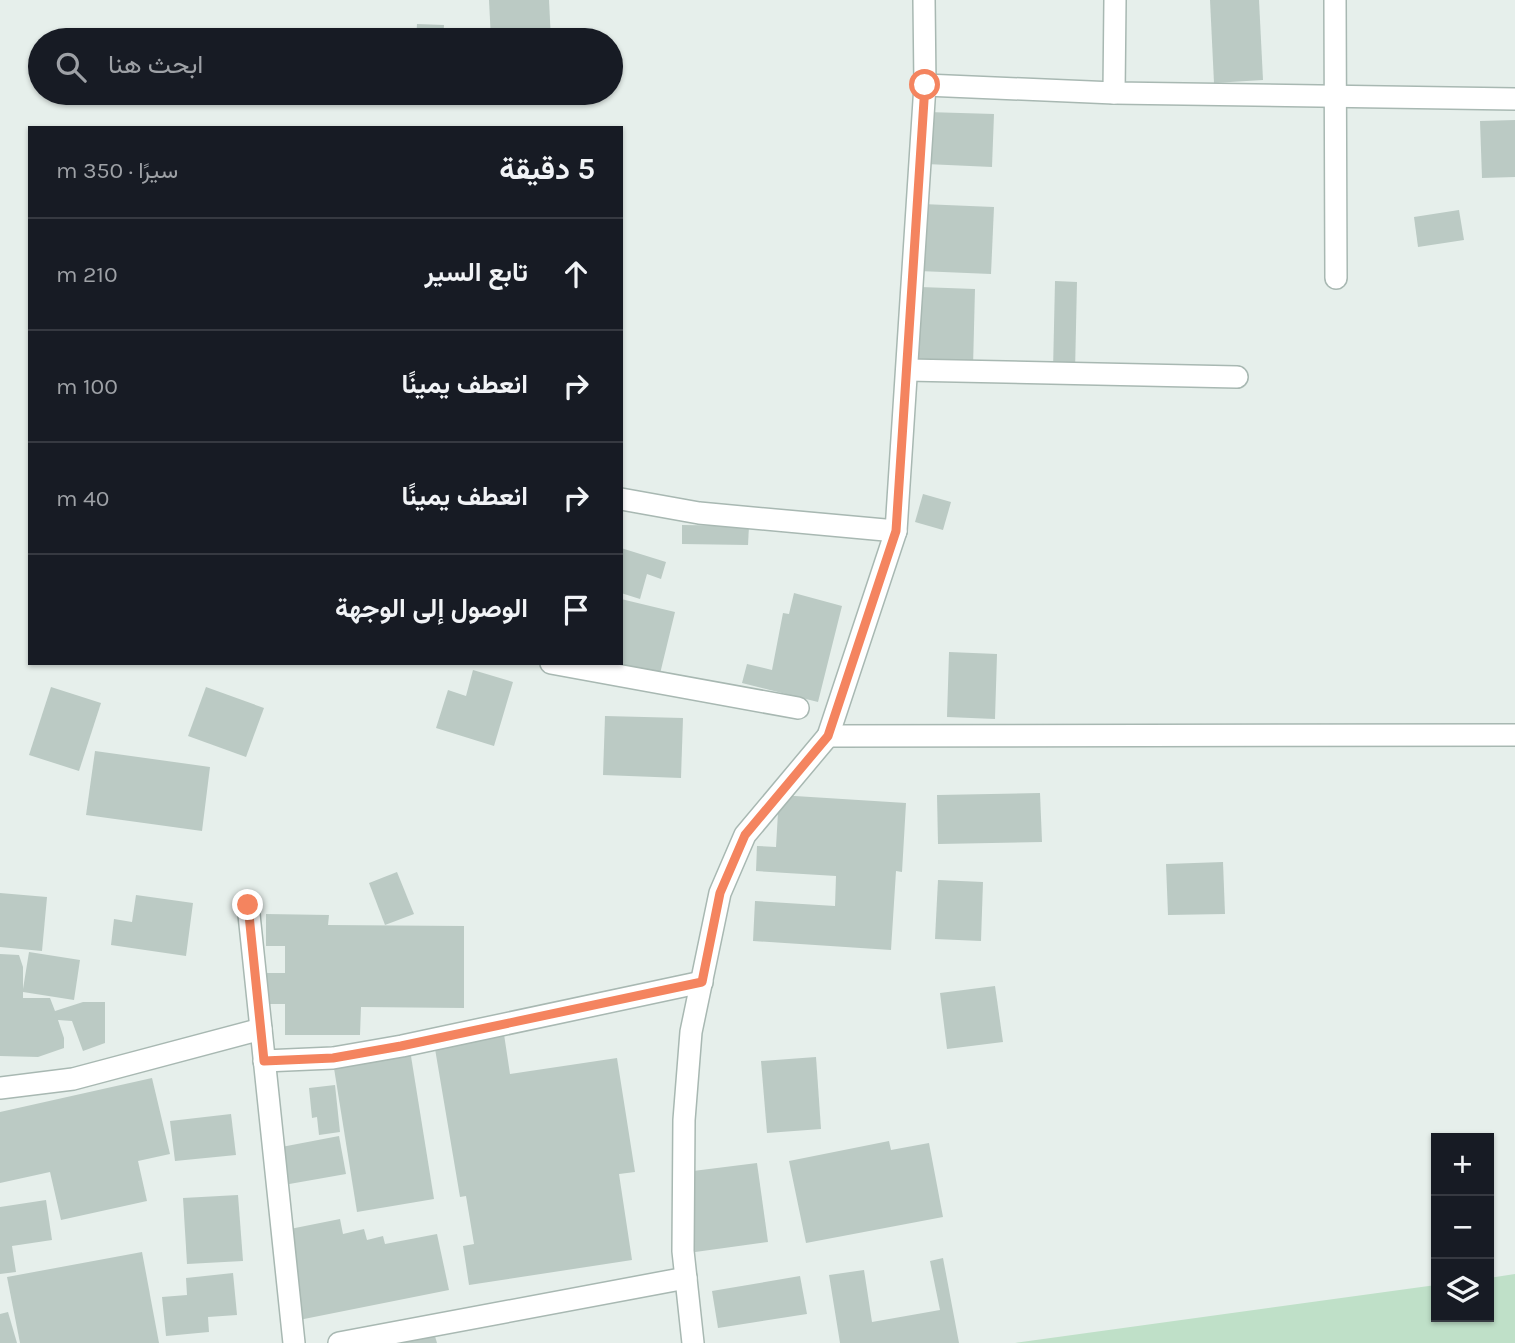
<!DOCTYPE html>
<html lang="ar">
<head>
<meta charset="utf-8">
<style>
	:root { --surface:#171b24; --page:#20242c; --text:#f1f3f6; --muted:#9ea1a6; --line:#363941 }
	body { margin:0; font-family:Karla,Vazirmatn,sans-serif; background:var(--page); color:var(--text); direction:rtl }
	.controls { position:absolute; right:21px; bottom:21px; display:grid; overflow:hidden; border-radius:0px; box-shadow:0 2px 5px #0004 }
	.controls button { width:63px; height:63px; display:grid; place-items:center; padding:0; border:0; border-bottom:2px solid var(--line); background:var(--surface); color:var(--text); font:35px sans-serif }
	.stop { position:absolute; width:21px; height:21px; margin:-16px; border:5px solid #f4845f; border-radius:50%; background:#fff }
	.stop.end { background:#f4845f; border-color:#fff; box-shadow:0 2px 7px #0008 }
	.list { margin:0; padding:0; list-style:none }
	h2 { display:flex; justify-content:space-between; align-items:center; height:91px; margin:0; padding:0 28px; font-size:30px }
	h2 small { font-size:23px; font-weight:400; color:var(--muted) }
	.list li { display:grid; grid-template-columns:46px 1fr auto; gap:21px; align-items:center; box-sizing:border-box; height:112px; padding:0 28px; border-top:2px solid var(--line) }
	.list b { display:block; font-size:26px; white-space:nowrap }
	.list em { font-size:23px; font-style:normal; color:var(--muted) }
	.icon { flex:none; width:38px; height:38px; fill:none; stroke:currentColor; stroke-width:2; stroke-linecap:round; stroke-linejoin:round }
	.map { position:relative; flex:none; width:1515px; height:1343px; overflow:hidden; direction:ltr }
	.search { position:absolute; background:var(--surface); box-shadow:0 2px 5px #0004; left:28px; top:28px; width:595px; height:77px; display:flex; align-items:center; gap:18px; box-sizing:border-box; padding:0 24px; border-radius:38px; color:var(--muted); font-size:26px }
	.panel { position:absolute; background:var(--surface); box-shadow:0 2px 5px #0004; left:28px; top:126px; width:595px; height:539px; border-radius:0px; direction:rtl }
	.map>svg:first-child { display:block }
</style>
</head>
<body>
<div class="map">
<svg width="1515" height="1343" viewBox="0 0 1515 1343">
	<rect width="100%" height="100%" fill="#e6efeb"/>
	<polygon fill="#bfe0c8" points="1515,1274 1515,1343 1015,1343 1436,1285 1436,1317 1489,1317 1489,1278"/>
	<g fill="#bbcac4">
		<polygon points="489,0 549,0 551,40 491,40"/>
		<polygon points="1210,0 1259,0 1263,80 1214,83"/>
		<polygon points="417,24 444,25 443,40 416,40"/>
		<polygon points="927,112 994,114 992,167 926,164"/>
		<polygon points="1515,120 1515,177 1482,178 1480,121"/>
		<polygon points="922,204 994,207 991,274 919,271"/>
		<polygon points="1459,210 1464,240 1418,247 1414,217"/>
		<polygon points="1055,281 1077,282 1075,372 1053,371"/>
		<polygon points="920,287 975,289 973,367 917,365"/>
		<polygon points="923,494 951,502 943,530 915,522"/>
		<polygon points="682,525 749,526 748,545 682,544"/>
		<polygon points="621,548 666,562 661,579 647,574 640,599 621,593"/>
		<polygon points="794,593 842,606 818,702 742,683 747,664 772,670 783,613 789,614"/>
		<polygon points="621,599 675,612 658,682 589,663 621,663"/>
		<polygon points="949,652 997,654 995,719 947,717"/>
		<polygon points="473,670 513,682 494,746 436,728 448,690 466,696"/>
		<polygon points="51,687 101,703 79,771 29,755"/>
		<polygon points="206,687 264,708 246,757 188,736"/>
		<polygon points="605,716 683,718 681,778 603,775"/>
		<polygon points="95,751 210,767 202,831 86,815"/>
		<polygon points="1040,793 1042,842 938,844 937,795"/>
		<polygon points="779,795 906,803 902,872 896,871 891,950 753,941 755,901 835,906 836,876 756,871 757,846 776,847"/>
		<polygon points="1223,862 1225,914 1168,915 1166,864"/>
		<polygon points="397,872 414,914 385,925 369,883"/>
		<polygon points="938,880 983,882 981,941 935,939"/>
		<polygon points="0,893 47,897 42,951 0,947"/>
		<polygon points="136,895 193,903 186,956 111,945 114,919 132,922"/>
		<polygon points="266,914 329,915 328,925 464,926 464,1008 361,1007 360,1035 285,1035 285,1004 263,1004 263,973 285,973 285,946 266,946"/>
		<polygon points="29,952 80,960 74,1000 23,992 23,998 50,998 55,1011 83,1002 105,1002 105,1043 83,1051 72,1021 58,1020 64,1038 64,1048 38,1057 0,1056 0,954 19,955 23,967 23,989"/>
		<polygon points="995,986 1003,1042 947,1049 940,993"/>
		<polygon points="502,1021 510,1074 617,1058 635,1172 619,1174 632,1260 469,1285 463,1246 474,1244 466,1196 460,1197 432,1031"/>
		<polygon points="410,1050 434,1199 357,1212 333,1062"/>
		<polygon points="816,1057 821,1129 767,1133 761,1061"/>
		<polygon points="152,1078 170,1154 138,1161 147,1201 61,1220 50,1172 0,1183 0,1112"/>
		<polygon points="335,1085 340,1132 319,1135 317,1117 312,1118 309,1088"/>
		<polygon points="231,1114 236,1155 175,1161 170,1121"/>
		<polygon points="339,1136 346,1174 278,1186 271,1149"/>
		<polygon points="889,1141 891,1150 929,1143 943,1217 806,1243 789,1161"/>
		<polygon points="757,1163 768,1242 688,1253 677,1173"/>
		<polygon points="238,1195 243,1261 187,1264 183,1198"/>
		<polygon points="46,1200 52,1240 12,1246 16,1272 0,1274 0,1207"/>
		<polygon points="340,1219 343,1234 364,1229 367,1240 383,1236 385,1244 437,1234 449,1290 289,1322 290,1229"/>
		<polygon points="142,1252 159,1343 20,1343 7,1277"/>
		<polygon points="943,1258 959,1343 840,1343 829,1275 864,1270 872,1322 940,1310 930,1261"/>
		<polygon points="233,1273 237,1315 208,1317 209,1332 166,1336 162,1297 187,1295 186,1278"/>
		<polygon points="800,1276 807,1314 718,1328 712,1291"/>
		<polygon points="8,1312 17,1343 0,1343 0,1314"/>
		<polygon points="432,1326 437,1343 379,1343"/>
	</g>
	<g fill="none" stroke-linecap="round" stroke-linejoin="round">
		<g stroke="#a8b8b2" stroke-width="24">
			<g id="street">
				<polyline points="1335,0 1336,278"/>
				<polyline points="925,85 1114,93 1515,99"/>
				<polyline points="1114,93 1115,0"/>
				<polyline points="907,370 1237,377"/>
				<polyline points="621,499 699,513 896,531"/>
				<polyline points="551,663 798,708"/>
				<polyline points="828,736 1515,735"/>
				<polyline points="248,905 294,1343"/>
				<polyline points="264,1061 333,1058 402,1046 702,982"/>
				<polyline points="0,1088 73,1079 261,1029"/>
				<polyline points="339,1343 686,1278"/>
				<polyline points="693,1343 683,1251 684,1120 691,1032 720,893 745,835 828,736 896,531 925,85 924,0"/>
			</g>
		</g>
		<use href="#street" stroke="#fff" stroke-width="21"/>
	</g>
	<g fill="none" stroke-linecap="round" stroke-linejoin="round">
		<polyline stroke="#f4845f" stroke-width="9" points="248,905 264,1061 333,1058 401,1046 702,982 720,893 745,835 828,736 896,531 925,85"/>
	</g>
</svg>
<div class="controls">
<button>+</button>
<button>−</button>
<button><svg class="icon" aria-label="layers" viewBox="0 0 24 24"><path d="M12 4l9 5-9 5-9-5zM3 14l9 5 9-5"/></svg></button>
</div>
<div class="stop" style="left:925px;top:85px"></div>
<div class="stop end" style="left:248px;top:905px"></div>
<div class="search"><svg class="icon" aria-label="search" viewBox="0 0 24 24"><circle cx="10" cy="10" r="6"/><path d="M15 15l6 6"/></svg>ابحث هنا</div>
<section class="panel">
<h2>5 دقيقة<small>سيرًا · 350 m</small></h2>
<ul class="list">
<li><svg class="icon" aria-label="ahead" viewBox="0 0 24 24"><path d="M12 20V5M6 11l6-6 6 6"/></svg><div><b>تابع السير</b></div><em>210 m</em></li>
<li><svg class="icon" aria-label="right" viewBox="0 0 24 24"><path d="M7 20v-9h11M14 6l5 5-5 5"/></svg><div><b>انعطف يمينًا</b></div><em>100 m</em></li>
<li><svg class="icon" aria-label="right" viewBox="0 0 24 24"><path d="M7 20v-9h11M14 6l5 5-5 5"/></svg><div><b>انعطف يمينًا</b></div><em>40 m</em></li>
<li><svg class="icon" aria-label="arrive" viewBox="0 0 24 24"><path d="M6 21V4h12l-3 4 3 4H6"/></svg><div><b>الوصول إلى الوجهة</b></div></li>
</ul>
</section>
</div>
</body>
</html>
